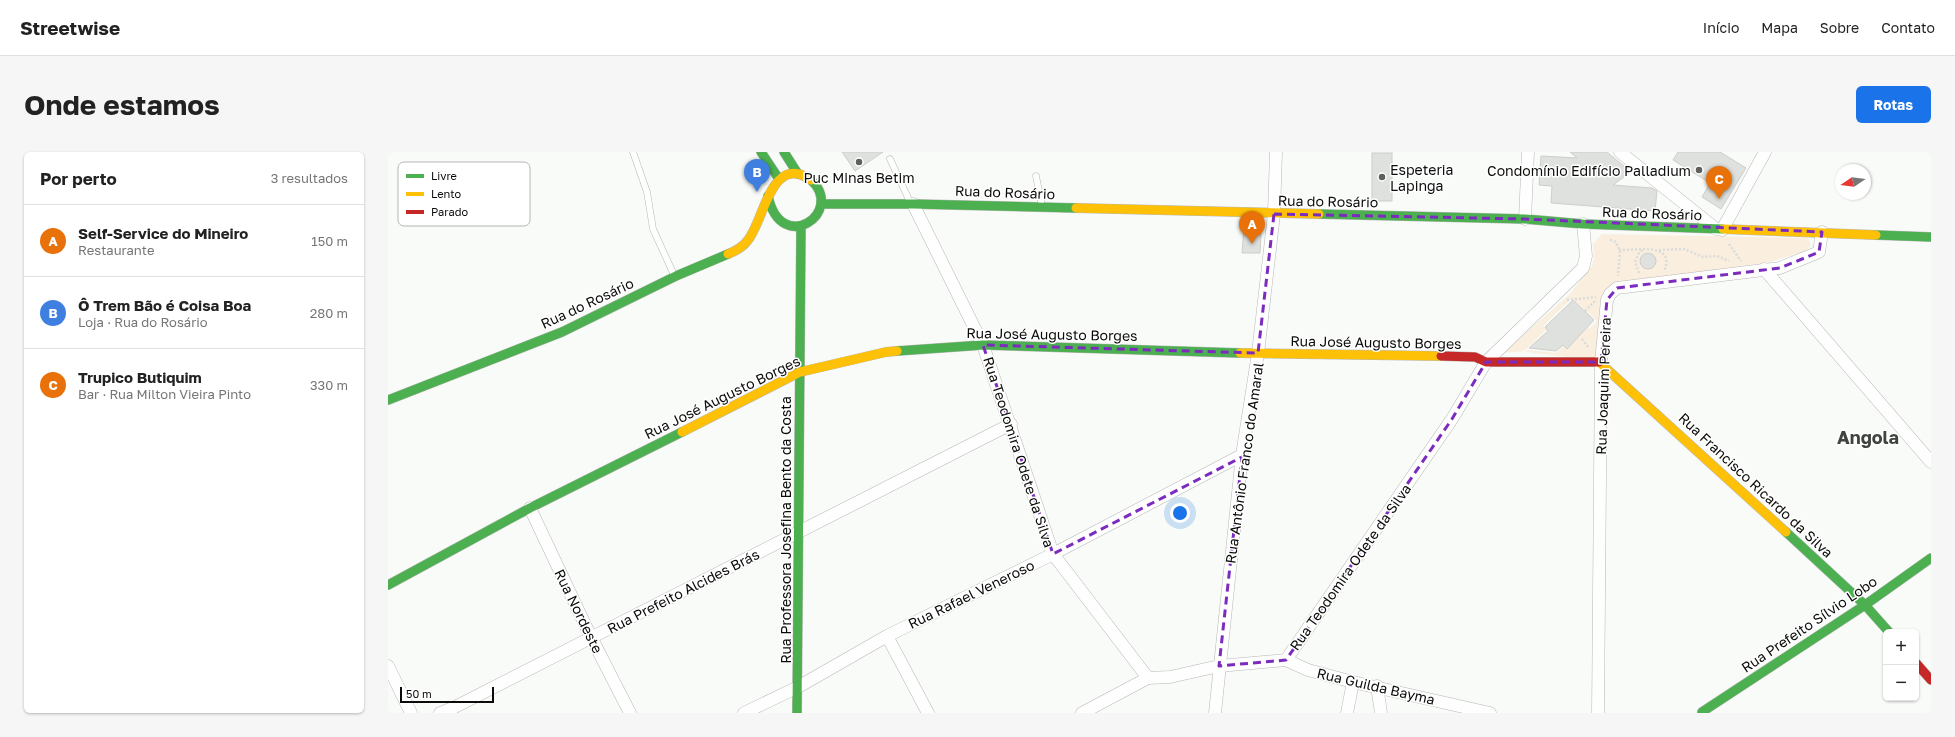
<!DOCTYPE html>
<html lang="pt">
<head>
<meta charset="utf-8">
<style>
	:root { --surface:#fff; --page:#f6f6f6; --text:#222; --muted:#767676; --line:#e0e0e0; --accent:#1a73e8 }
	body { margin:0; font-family:"Golos Text",sans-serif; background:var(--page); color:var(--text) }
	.controls { position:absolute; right:12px; bottom:12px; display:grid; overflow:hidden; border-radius:6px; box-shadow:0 1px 3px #0004 }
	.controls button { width:36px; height:36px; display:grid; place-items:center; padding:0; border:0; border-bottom:1px solid var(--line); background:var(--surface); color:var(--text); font:20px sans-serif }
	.compass { position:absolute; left:1447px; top:12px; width:36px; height:36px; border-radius:50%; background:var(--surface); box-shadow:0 1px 3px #0004; rotate:257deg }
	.scale { position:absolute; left:12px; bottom:10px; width:94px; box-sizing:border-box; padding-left:4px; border:2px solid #0b0c0a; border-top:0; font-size:11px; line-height:14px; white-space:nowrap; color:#0b0c0a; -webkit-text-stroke:3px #fff; paint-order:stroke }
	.you { position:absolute; left:792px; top:361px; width:14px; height:14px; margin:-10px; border:3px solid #fff; border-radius:50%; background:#1a73e8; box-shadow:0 0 0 6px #1a73e833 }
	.badge { display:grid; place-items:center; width:26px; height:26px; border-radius:50%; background:var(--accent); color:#fff; font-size:13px; font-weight:700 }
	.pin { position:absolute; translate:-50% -33px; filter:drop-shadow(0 1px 2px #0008) }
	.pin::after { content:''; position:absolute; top:21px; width:14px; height:12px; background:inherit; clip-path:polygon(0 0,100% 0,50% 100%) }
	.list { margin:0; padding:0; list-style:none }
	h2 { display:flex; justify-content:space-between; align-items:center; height:52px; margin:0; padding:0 16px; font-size:17px }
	h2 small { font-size:13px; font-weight:400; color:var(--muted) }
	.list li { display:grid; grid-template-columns:26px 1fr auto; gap:12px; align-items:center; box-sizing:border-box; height:72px; padding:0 16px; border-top:1px solid var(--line) }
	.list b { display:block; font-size:15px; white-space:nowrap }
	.list p { margin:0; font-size:13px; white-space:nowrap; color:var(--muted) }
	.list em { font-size:13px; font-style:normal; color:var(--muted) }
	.map { position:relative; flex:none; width:1543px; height:561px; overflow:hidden; border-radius:6px }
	header { display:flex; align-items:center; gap:24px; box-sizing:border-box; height:56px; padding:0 20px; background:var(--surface); border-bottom:1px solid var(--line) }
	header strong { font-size:19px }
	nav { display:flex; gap:22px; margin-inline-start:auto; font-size:14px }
	.intro { display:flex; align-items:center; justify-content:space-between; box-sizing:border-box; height:96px; padding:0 24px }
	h1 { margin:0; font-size:28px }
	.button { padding:10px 18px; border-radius:6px; background:var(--accent); color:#fff; font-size:14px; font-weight:700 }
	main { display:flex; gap:24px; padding:0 24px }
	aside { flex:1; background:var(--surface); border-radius:6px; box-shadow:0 1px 3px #0004 }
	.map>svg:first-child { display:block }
</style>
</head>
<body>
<header>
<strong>Streetwise</strong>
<nav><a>Início</a><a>Mapa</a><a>Sobre</a><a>Contato</a></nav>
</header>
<div class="intro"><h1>Onde estamos</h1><a class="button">Rotas</a></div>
<main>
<aside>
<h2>Por perto<small>3 resultados</small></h2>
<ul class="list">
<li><span class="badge" style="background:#e8710a">A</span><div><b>Self-Service do Mineiro</b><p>Restaurante</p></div><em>150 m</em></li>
<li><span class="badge" style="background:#3f7fe0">B</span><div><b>Ô Trem Bão é Coisa Boa</b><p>Loja · Rua do Rosário</p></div><em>280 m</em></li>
<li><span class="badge" style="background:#e8710a">C</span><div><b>Trupico Butiquim</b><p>Bar · Rua Milton Vieira Pinto</p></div><em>330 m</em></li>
</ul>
</aside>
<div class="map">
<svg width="1543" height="561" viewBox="0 0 1543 561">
	<rect width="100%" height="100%" fill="#f8fbf7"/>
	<polygon fill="#faefde" points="1214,82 1420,86 1423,93 1418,99 1382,110 1228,132 1211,209 1138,200 1139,198 1168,201 1175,194 1179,197 1200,175 1202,176 1209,169 1184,146 1155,174 1158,178 1136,199 1115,201 1181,143 1204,114 1206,107 1205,92"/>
	<g fill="#dfe1de" stroke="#cdceca">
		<polygon points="454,0 495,0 467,19"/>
		<polygon points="1182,0 1219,0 1243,20 1225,33 1264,36 1269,39 1267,59 1163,51 1164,34 1151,33 1153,4 1189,6"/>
		<polygon points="1290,0 1332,0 1358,16 1333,57 1314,45 1322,31 1285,8"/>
		<rect x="984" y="1" width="20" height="48"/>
		<polygon points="856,76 869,76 873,82 872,101 854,101"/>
		<circle cx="1260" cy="109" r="8"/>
		<polygon points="1185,148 1206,168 1179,197 1175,193 1168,199 1141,196 1160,179 1157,175"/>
	</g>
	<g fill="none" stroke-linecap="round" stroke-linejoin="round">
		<g stroke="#b7b8b6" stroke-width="7">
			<g id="lane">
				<polyline points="245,0 259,40 265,77 286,123"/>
				<polyline points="502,7 522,50"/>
				<polyline points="648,24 654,54"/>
			</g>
		</g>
		<g stroke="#b7b8b6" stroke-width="13">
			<g id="street">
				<polyline points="1232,0 1328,77"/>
				<polyline points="525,52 595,193 665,402 760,526 782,525 831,514 898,508 1064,267 1098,210 1195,116 1198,104 1195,72"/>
				<polyline points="1137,67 1140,0"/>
				<polyline points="1334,78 1377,0"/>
				<polyline points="1376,117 1543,310"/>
				<polyline points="142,356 201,481 242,561"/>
				<polyline points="499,484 540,561"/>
				<polyline points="898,508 920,518 965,530 1102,561"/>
				<polyline points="0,514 23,561"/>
				<polyline points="989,534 993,561"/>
				<polyline points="52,561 67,555 623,272"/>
				<polyline points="356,561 410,535 499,484 665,402 854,303"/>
				<polyline points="694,561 760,526"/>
				<polyline points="827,561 854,303 870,201 886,62 888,0"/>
				<polyline points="959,561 965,530"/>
				<polyline points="1210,561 1213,210 1219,148 1222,142 1229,136 1392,116 1431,100 1434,80"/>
			</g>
		</g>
		<g stroke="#b7b8b6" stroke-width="10">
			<g id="fast">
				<polyline points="373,0 391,27"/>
				<polyline points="396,0 410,22"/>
				<path d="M380,44C393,105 458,60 423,28"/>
				<polyline points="433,52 525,52 688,56"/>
				<polyline points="931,62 1137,67 1195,72 1335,77"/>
				<polyline points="1488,83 1543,85"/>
				<polyline points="509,199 595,193 852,201"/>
				<polyline points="0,248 174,180 288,124 340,102"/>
				<polyline points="1398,380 1477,453 1501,480"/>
				<polyline points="0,433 142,356 294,280"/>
				<polyline points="1314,560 1477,453 1543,406"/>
				<polyline points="409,561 413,74"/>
			</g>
		</g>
		<g stroke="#b7b8b6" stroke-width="10">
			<g id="slow">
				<polyline points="688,56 931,62"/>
				<polyline points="1335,77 1488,83"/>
				<path d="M340,102C348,99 355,95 360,88C376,69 383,0 423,28"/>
				<polyline points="852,201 1053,204"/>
				<polyline points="1211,210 1398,380"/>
				<polyline points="294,280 412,220 498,200 509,199"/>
			</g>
		</g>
		<g stroke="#b7b8b6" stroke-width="10">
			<g id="jam">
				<polyline points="1053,204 1087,205 1098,210 1211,210"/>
				<polyline points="1528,511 1543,528"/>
			</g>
		</g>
		<g stroke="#dadbda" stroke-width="2.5" stroke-dasharray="2 2" stroke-linecap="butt">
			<polyline points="1222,88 1228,90 1232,100 1230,124"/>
			<polyline points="1341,92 1353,109"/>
			<path d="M1231,98C1245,99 1289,89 1276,119"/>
			<polyline points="1271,98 1296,97 1315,105 1329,104 1341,109"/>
			<polyline points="1251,121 1247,110 1251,101 1255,98"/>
			<polyline points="1179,148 1208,145"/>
			<polyline points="1197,159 1207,149"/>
			<polyline points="1194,187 1201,196"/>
		</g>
		<use href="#lane" stroke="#fefefe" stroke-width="6"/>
		<use href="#street" stroke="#fefefe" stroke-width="12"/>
		<use href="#fast" stroke="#4caf50" stroke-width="9"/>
		<use href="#slow" stroke="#ffc107" stroke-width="9"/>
		<use href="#jam" stroke="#c62828" stroke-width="9"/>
	</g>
	<path fill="none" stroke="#7b2cbf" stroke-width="3" stroke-dasharray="8 5" stroke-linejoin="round" d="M886,62L1137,67L1434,80L1431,100L1392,116L1229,136L1219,148L1213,210H1098L1064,267L898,508L831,514L854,305L665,402L595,193L870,201Z"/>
	<g fill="#5e605d" stroke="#fff" stroke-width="1.5">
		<circle cx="471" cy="10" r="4"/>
		<circle cx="1311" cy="18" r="4"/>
		<circle cx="994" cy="25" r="4"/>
	</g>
	<g text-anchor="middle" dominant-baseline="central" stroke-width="3" stroke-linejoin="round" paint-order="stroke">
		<g font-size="14" fill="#0b0c0a" stroke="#fff" text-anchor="start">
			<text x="1002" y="17">Espeteria<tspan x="1002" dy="16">Lapinga</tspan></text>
			<text x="1303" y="18" text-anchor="end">Condomínio Edifício Palladium</text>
			<text x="471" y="25" text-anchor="middle">Puc Minas Betim</text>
		</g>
		<g font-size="14" fill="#0b0c0a" stroke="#fff">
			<text transform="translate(617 40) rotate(2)">Rua do Rosário</text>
			<text transform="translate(940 49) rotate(1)">Rua do Rosário</text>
			<text transform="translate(1264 61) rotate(2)">Rua do Rosário</text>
			<text transform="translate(199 151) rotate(-25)">Rua do Rosário</text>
			<text transform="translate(664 182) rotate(1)">Rua José Augusto Borges</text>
			<text transform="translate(988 190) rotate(1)">Rua José Augusto Borges</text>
			<text transform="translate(1215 234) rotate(-88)">Rua Joaquim Pereira</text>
			<text transform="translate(334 245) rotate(-26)">Rua José Augusto Borges</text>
			<text transform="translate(631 300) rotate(72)">Rua Teodomira Odete da Silva</text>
			<text transform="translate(856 311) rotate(-82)">Rua Antônio Franco do Amaral</text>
			<text transform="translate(1368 333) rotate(43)">Rua Francisco Ricardo da Silva</text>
			<text transform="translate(397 378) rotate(-90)">Rua Professora Josefina Bento da Costa</text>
			<text transform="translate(962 415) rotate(-55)">Rua Teodomira Odete da Silva</text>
			<text transform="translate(295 439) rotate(-27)">Rua Prefeito Alcides Brás</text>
			<text transform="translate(583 442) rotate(-26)">Rua Rafael Veneroso</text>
			<text transform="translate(191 459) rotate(64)">Rua Nordeste</text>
			<text transform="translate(1421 472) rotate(-34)">Rua Prefeito Sílvio Lobo</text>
			<text transform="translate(988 534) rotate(13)">Rua Guilda Bayma</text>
		</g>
		<g font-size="18" font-weight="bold" fill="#40443f" stroke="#fff">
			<text x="1480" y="285">Angola</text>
		</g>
	</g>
	<rect x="10" y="10" width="132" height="64" rx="6" fill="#fff" stroke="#b6b6b6" stroke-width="1"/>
	<rect x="18" y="22" width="18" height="4" fill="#4caf50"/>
	<rect x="18" y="40" width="18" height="4" fill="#ffc107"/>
	<rect x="18" y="58" width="18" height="4" fill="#c62828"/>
	<g font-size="11" fill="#0b0c0a">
		<text x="43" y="28">Livre</text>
		<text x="43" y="46">Lento</text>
		<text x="43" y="64">Parado</text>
	</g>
</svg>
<div class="controls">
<button>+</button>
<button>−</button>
</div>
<svg class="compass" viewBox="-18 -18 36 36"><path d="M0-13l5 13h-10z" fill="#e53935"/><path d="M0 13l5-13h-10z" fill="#767676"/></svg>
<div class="scale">50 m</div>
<div class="you"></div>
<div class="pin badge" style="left:864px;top:92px;background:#e8710a">A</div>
<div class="pin badge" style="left:369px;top:40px;background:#3f7fe0">B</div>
<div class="pin badge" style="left:1331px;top:47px;background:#e8710a">C</div>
</div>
</main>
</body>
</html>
